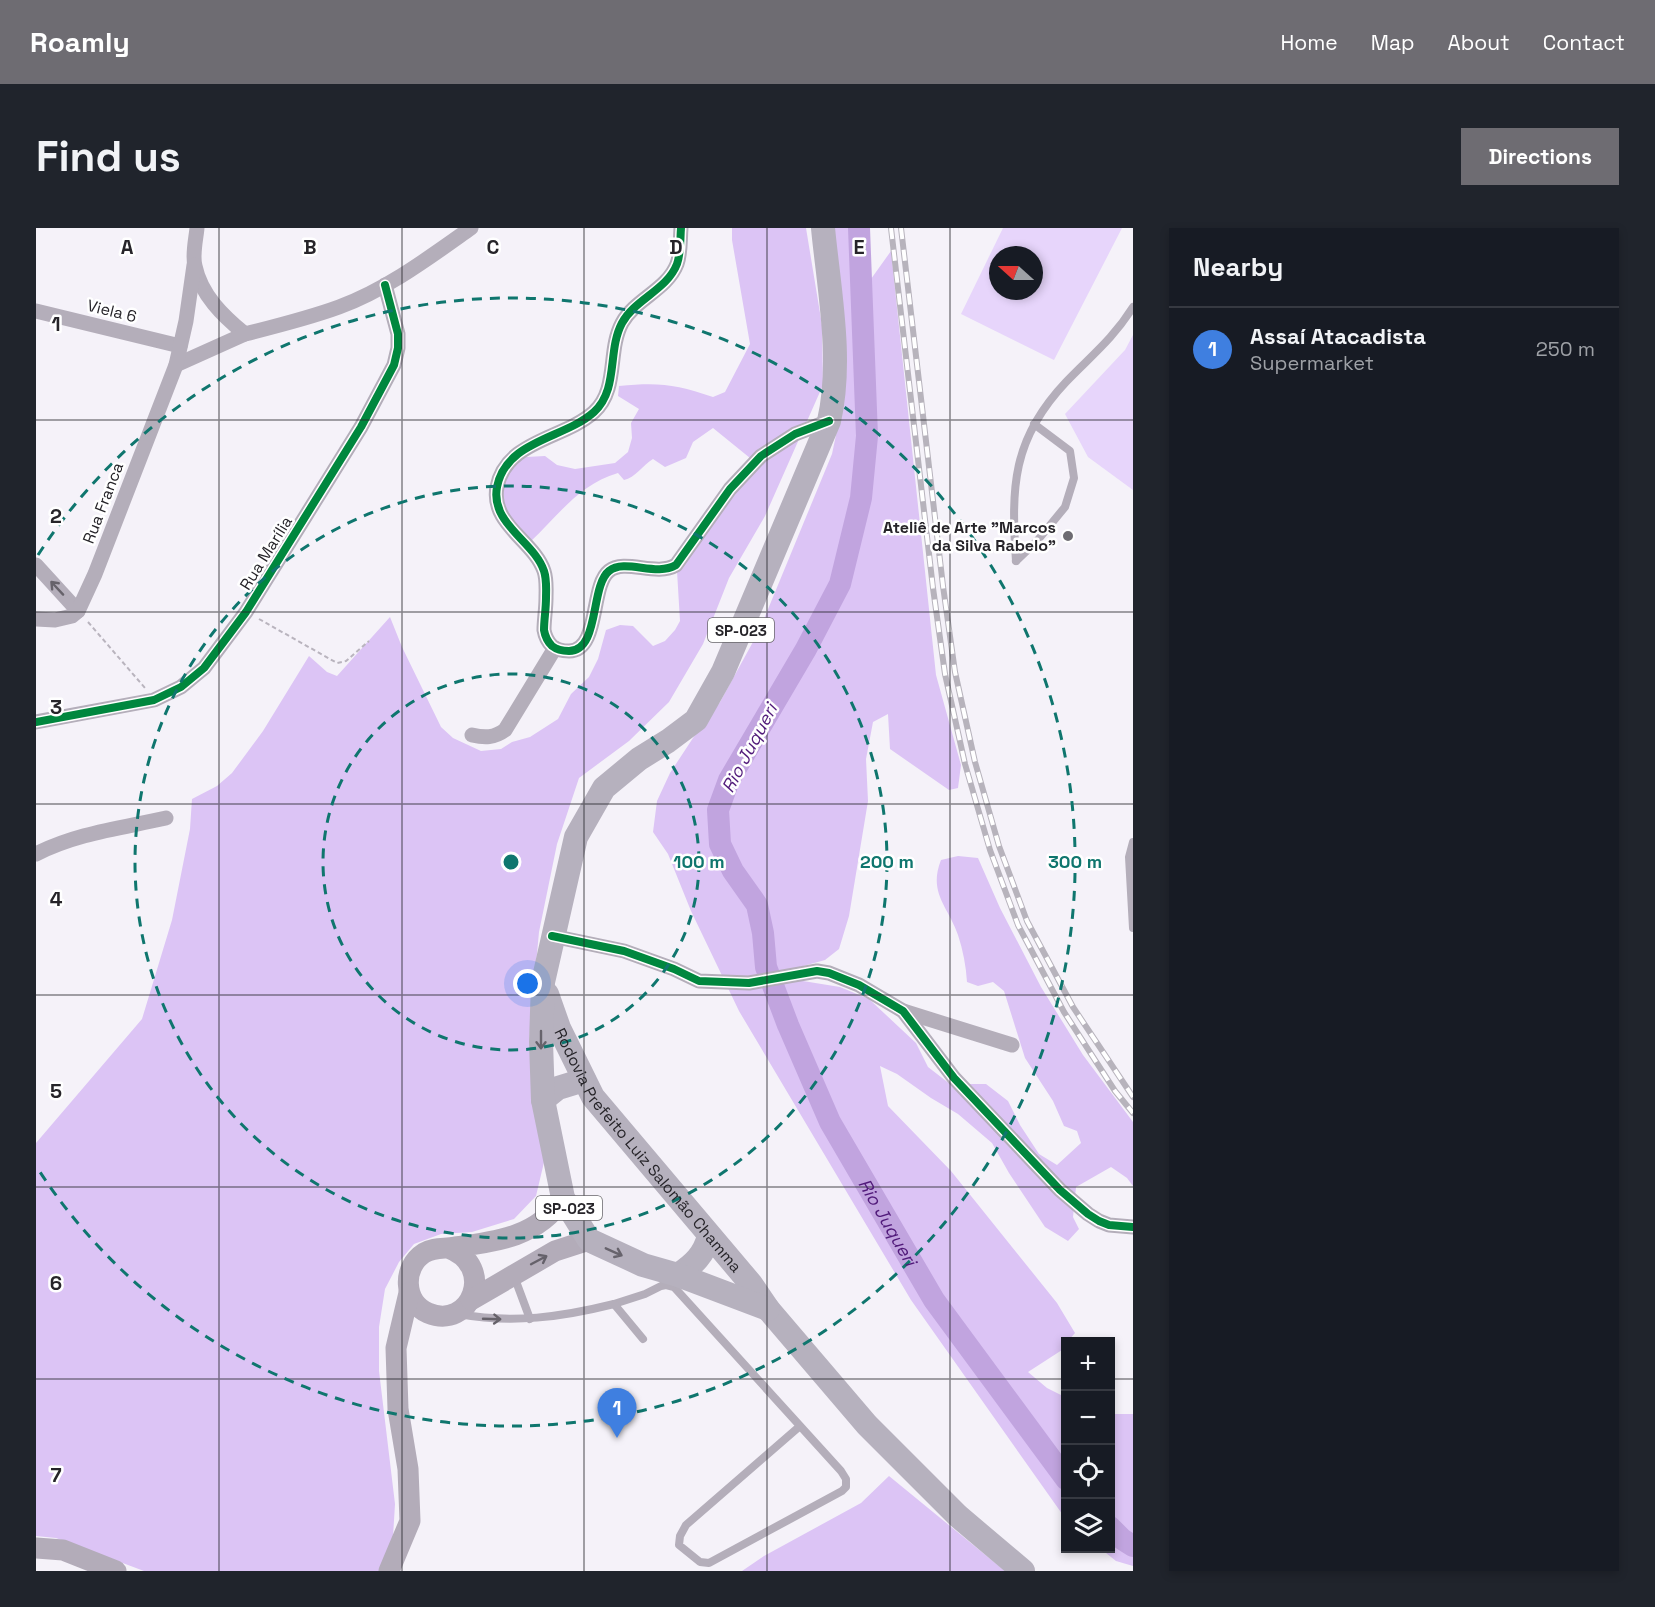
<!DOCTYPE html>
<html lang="en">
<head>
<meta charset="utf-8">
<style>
	:root { --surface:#171b24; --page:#20242c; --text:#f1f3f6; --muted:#9ea1a6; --line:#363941; --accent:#6e6c72 }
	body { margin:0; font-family:"Space Grotesk",sans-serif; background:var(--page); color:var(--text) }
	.controls { position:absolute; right:18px; bottom:18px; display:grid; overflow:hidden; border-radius:0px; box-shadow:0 3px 9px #0003 }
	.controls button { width:54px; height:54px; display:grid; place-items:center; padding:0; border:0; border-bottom:2px solid var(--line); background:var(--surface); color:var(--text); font:30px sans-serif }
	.compass { position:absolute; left:953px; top:18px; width:54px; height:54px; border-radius:50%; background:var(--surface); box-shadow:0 3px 9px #0003; rotate:291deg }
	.you { position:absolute; left:492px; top:756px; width:21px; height:21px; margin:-15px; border:4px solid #fff; border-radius:50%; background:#1a73e8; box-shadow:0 0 0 9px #1a73e833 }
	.badge { display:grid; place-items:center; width:39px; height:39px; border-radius:50%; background:var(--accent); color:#fff; font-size:20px; font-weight:700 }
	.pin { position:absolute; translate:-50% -50px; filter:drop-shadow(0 2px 3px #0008) }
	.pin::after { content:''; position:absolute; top:32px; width:21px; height:18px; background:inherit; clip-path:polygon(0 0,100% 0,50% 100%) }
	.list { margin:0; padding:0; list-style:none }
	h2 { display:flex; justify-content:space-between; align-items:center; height:78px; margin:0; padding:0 24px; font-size:26px }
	h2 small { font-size:20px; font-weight:400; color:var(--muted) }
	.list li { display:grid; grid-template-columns:39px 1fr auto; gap:18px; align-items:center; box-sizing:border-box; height:84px; padding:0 24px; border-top:2px solid var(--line) }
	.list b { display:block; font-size:22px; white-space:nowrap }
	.list p { margin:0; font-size:20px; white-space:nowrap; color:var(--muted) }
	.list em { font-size:20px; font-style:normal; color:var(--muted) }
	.icon { flex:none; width:33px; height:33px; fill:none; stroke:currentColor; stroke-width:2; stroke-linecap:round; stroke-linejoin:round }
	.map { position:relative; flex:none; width:1097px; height:1343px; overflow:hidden; border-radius:0px }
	header { display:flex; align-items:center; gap:36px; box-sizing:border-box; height:84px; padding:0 30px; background:var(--accent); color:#fff }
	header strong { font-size:28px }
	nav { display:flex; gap:33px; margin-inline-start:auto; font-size:21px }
	.intro { display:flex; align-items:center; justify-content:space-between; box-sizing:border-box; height:144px; padding:0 36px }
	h1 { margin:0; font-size:42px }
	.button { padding:15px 27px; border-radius:0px; background:var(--accent); color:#fff; font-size:21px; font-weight:700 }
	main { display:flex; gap:36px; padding:0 36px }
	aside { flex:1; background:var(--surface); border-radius:0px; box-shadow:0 3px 9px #0003 }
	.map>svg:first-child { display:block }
</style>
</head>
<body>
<header>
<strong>Roamly</strong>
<nav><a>Home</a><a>Map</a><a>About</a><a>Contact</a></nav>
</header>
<div class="intro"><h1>Find us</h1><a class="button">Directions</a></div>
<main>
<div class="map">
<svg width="1097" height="1343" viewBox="0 0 1097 1343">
	<rect width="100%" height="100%" fill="#f5f2f9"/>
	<g fill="#e7d5fb" fill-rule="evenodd">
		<path d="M967,0H1086L1018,132L925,86ZM962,27H998V63H962Z"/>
		<polygon points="1097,107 1097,262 1052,229 1029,186 1089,122"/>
	</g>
	<g fill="#dcc4f5">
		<path d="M696,0H770L786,97L787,157L729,288L693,350L667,416L633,474L593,513L543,550L521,616L503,704L493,812L509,930L500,968L478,991L436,1004L405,1006L378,1016L363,1034L349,1061L343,1099V1143L359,1276L357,1309L350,1333L343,1343H108L20,1310L0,1308V915L106,791L136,692L154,601L156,571L181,558L196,545L227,503L273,428L291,444L301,448L354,389L366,419L405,499L417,510L445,523L465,521L476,514L494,509L522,491L535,466L553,449L562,431L570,402L584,397L597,398L617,418L629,413L639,402L644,393L641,343L714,230L677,200L657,214L650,230L629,239L617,231C607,237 599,250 588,252L582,245C542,257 523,287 494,314L464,279L473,237L490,229L509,228L521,237L539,241L579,235L592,224L596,210L595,195L603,181L582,168L583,158C622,154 640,156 677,169L689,164L714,116L696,12Z"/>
		<path d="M797,0H819L822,58H830L855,23L900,447L925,537L922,560L913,562L854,521L852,486L837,494L830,531L832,573L813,688L803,721L789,732L760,740L767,753L804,759L833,771L880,815L892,839L914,856H950L972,873L984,897L1003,926L1021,937L1045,915L1041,903L1028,898L1017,873L989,830L968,763L957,754L942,758L931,754C930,738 927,722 922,707C912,678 892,665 905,632L922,628L942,630L964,680L1005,759L1047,827L1097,894V958L1091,950L1075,939L1040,959L1037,989L1043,1001L1032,1013L1009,999L973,945L956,915L922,886L895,870L861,846L844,838L852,878L915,943L1021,1075L1039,1105L1032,1113L1030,1114L1026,1122L992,1144L1011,1160L1029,1169V1290L875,1072L703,783L655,683L632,626L617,604L621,573L634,545L657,510L684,474L723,403L796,226L808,169Z"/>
		<polygon points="1075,1186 1097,1186 1097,1338 1080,1333 1065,1321 1074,1320"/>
		<polygon points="853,1248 969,1343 706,1343 728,1328 825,1275"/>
	</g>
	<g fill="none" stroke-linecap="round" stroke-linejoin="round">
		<g stroke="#c1a4df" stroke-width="22">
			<path id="s1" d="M823,0L831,208L825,270L804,356L770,421L693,552L682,582L684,616L697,643L721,677L727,705L730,739L752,797L794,894L898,1072L1030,1251"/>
			<polyline points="1074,1299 1086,1311 1097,1318"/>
		</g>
		<g stroke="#b9b4be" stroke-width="2" stroke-dasharray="4.5 3" stroke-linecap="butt">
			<polyline points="223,391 301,435 310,433 333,413"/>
			<polyline points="52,394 109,460"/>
		</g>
		<g stroke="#b4aeba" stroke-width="8">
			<path d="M980,333C975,259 976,211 1030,154C1055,128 1077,111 1097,79"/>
			<polyline points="980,333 1001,313 1029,279 1038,250 1034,223 998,196"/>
			<polyline points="1097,614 1093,629 1097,700"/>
			<polyline points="478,1048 494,1091"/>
			<polyline points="578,1076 609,1066 625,1058 630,1057 638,1059 805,1243 810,1251 810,1259 806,1263 673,1335 664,1334 643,1317 644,1308 650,1297 764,1198"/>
			<path d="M423,1086C476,1096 526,1089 578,1076L607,1111"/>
		</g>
		<g stroke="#b4aeba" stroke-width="15">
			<path d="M161,0C160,11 156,27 159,38C165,67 187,88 209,106C241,98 273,90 303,79C350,62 394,29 435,0"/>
			<path d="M645,0C644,12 645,25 641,36C631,62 599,71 586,95C571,123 583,161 558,184C528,211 470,212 461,259C454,296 498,313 508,343C511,352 510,362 510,370C510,381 508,392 508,402C509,408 512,414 516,418C521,422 527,423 533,423C564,423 554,358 573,343C589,330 620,349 640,337L694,261L725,228L759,206L793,193"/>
			<polyline points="0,83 144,118"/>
			<polyline points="140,137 209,106"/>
			<polyline points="0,337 42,383"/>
			<polyline points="0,391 19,392 36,388 42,383 59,346 140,137 150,93 158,37"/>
			<polyline points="0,494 118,472 145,459 168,440 210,384 325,199 358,137 362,120 362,106 349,57"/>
			<path d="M436,507C449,510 458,510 469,502L519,420"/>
			<path d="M0,626C41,605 86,600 130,590"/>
			<polyline points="516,708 588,723 638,741 663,753 713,755 781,743 793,745 823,757 867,783 918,850 1024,962 1052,986 1063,993 1073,997 1097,999"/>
			<polyline points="867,783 976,817"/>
		</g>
		<g stroke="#b3acb9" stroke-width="21">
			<path d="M412,1020C461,1038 435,1103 392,1085C367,1074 366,1039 388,1025C398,1019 408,1021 419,1019C461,1014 503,1008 527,970"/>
			<polyline points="435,1072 519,1023 553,1012"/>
			<polyline points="0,1320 27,1322 80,1343"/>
			<polyline points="353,1343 374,1293 372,1241 362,1181 360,1120 373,1065"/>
		</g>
		<g stroke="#b6b1be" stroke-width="24">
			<path id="s2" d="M511,766L523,800L557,869L715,1056L732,1081L831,1197L922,1288L987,1343"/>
			<polyline points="507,872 522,860 548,852"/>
			<path d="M642,1047C658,1036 668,1027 673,1008"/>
			<path d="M732,1081L642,1047L607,1037L553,1012L527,970L507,872L505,814L507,754L540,609L568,560L603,531L632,513L660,492L687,444L793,193C807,132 793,62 787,0"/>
		</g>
		<g stroke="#b7b3bc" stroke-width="6">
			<g id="rail">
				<polyline points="855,0 897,360 909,446 929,536 954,622 982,697 1028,784 1079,863 1097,885"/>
				<polyline points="865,0 907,358 919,444 939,534 963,618 991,693 1037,779 1097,869"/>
			</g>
		</g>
		<use href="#rail" stroke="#fff" stroke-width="4" stroke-dasharray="11" stroke-linecap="butt"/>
		<g stroke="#fff" stroke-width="11">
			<g id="cycleway">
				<path d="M645,0C644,12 645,25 641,36C631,62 599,71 586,95C571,123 583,161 558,184C528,211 470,212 461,259C454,296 498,313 508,343C511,352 510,362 510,370C510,381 508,392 508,402C509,408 512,414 516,418C521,422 527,423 533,423C564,423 554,358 573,343C589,330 620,349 640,337L694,261L725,228L759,206L793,193"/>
				<polyline points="0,494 118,472 145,459 168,440 210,384 325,199 358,137 362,120 362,106 349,57"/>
				<polyline points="516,708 588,723 638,741 663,753 713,755 781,743 793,745 823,757 867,783 918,850 1024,962 1052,986 1063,993 1073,997 1097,999"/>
			</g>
		</g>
		<use href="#cycleway" stroke="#00873e" stroke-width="8"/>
	</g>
	<defs><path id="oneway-shaft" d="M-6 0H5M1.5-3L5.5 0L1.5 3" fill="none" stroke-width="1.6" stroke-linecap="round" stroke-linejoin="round" transform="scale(1.5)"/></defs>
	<g stroke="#66626a">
		<use href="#oneway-shaft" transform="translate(21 360) rotate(-133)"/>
		<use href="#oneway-shaft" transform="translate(456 1091) rotate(2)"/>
	</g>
	<g stroke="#67636c">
		<use href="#oneway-shaft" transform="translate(505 812) rotate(90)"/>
		<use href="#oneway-shaft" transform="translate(578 1024) rotate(24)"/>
	</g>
	<use stroke="#65616a" href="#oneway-shaft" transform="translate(503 1032) rotate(-28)"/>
	<path fill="none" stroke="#262429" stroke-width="1.5" stroke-opacity="0.55" d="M183,0V1343M366,0V1343M548,0V1343M731,0V1343M914,0V1343M0,192H1097M0,384H1097M0,576H1097M0,767H1097M0,959H1097M0,1151H1030M1074,1151H1097"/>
	<g fill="none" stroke="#0f766e" stroke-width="3" stroke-dasharray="10 8">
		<circle cx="475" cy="634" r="188"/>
		<circle cx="475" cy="634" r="376"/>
		<path d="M2 327A564 564 0 1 1 2 941"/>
	</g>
	<circle fill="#6e6c72" stroke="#fff" stroke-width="2" cx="1032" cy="308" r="6"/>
	<g text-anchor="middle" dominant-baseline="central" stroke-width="5" stroke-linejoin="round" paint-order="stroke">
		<g fill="#fff" stroke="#676669" stroke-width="1.5">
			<rect x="672" y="390" width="66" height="24" rx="4.5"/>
			<rect x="500" y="968" width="66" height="24" rx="4.5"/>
		</g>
		<g font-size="15" font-weight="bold" fill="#262429">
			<text x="705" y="402">SP-023</text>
			<text x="533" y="980">SP-023</text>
		</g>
		<g font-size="16" fill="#262429" stroke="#fff">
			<text transform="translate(76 83) rotate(14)">Viela 6</text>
			<text transform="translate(67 275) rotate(-69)">Rua Franca</text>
			<text transform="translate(230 325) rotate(-58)">Rua Marília</text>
			<text stroke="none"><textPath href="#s2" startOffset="188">Rodovia Prefeito Luiz Salomão Chamma</textPath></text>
		</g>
		<g font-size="16" font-weight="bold" fill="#262429" stroke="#fff" text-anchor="end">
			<text x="1020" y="299">Ateliê de Arte "Marcos<tspan x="1020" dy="18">da Silva Rabelo"</tspan></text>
		</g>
		<g font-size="18" font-style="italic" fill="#511a7a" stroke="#fff">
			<text transform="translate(713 520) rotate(-62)">Rio Juqueri</text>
			<text stroke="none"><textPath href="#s1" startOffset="1068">Rio Juqueri</textPath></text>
		</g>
	</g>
	<g font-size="20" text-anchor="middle" font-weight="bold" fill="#262429" stroke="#fff" stroke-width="5" stroke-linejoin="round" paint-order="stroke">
		<text x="91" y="26">A</text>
		<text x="274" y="26">B</text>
		<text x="457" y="26">C</text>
		<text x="640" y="26">D</text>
		<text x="823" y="26">E</text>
		<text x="20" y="103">1</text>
		<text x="20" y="295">2</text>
		<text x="20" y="486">3</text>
		<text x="20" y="678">4</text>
		<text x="20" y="870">5</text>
		<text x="20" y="1062">6</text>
		<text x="20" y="1254">7</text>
	</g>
	<circle cx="475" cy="634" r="9" fill="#0f766e" stroke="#fff" stroke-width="3"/>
	<g font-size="18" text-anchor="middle" font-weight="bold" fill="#0f766e" stroke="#fff" stroke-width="5" stroke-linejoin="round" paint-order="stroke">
		<text x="663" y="640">100 m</text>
		<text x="851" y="640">200 m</text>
		<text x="1039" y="640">300 m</text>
	</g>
</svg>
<div class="controls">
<button>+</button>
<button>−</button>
<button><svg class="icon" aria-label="locate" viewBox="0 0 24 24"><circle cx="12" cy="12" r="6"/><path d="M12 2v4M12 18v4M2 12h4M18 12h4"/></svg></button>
<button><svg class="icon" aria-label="layers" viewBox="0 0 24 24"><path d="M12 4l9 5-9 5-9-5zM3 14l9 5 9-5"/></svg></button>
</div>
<svg class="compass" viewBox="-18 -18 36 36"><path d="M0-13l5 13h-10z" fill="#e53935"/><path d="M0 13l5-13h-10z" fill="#9ea1a6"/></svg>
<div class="you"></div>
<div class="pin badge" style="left:581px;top:1210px;background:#3f7fe0">1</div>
</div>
<aside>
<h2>Nearby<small></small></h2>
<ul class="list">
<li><span class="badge" style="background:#3f7fe0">1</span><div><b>Assaí Atacadista</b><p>Supermarket</p></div><em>250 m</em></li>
</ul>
</aside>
</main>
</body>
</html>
